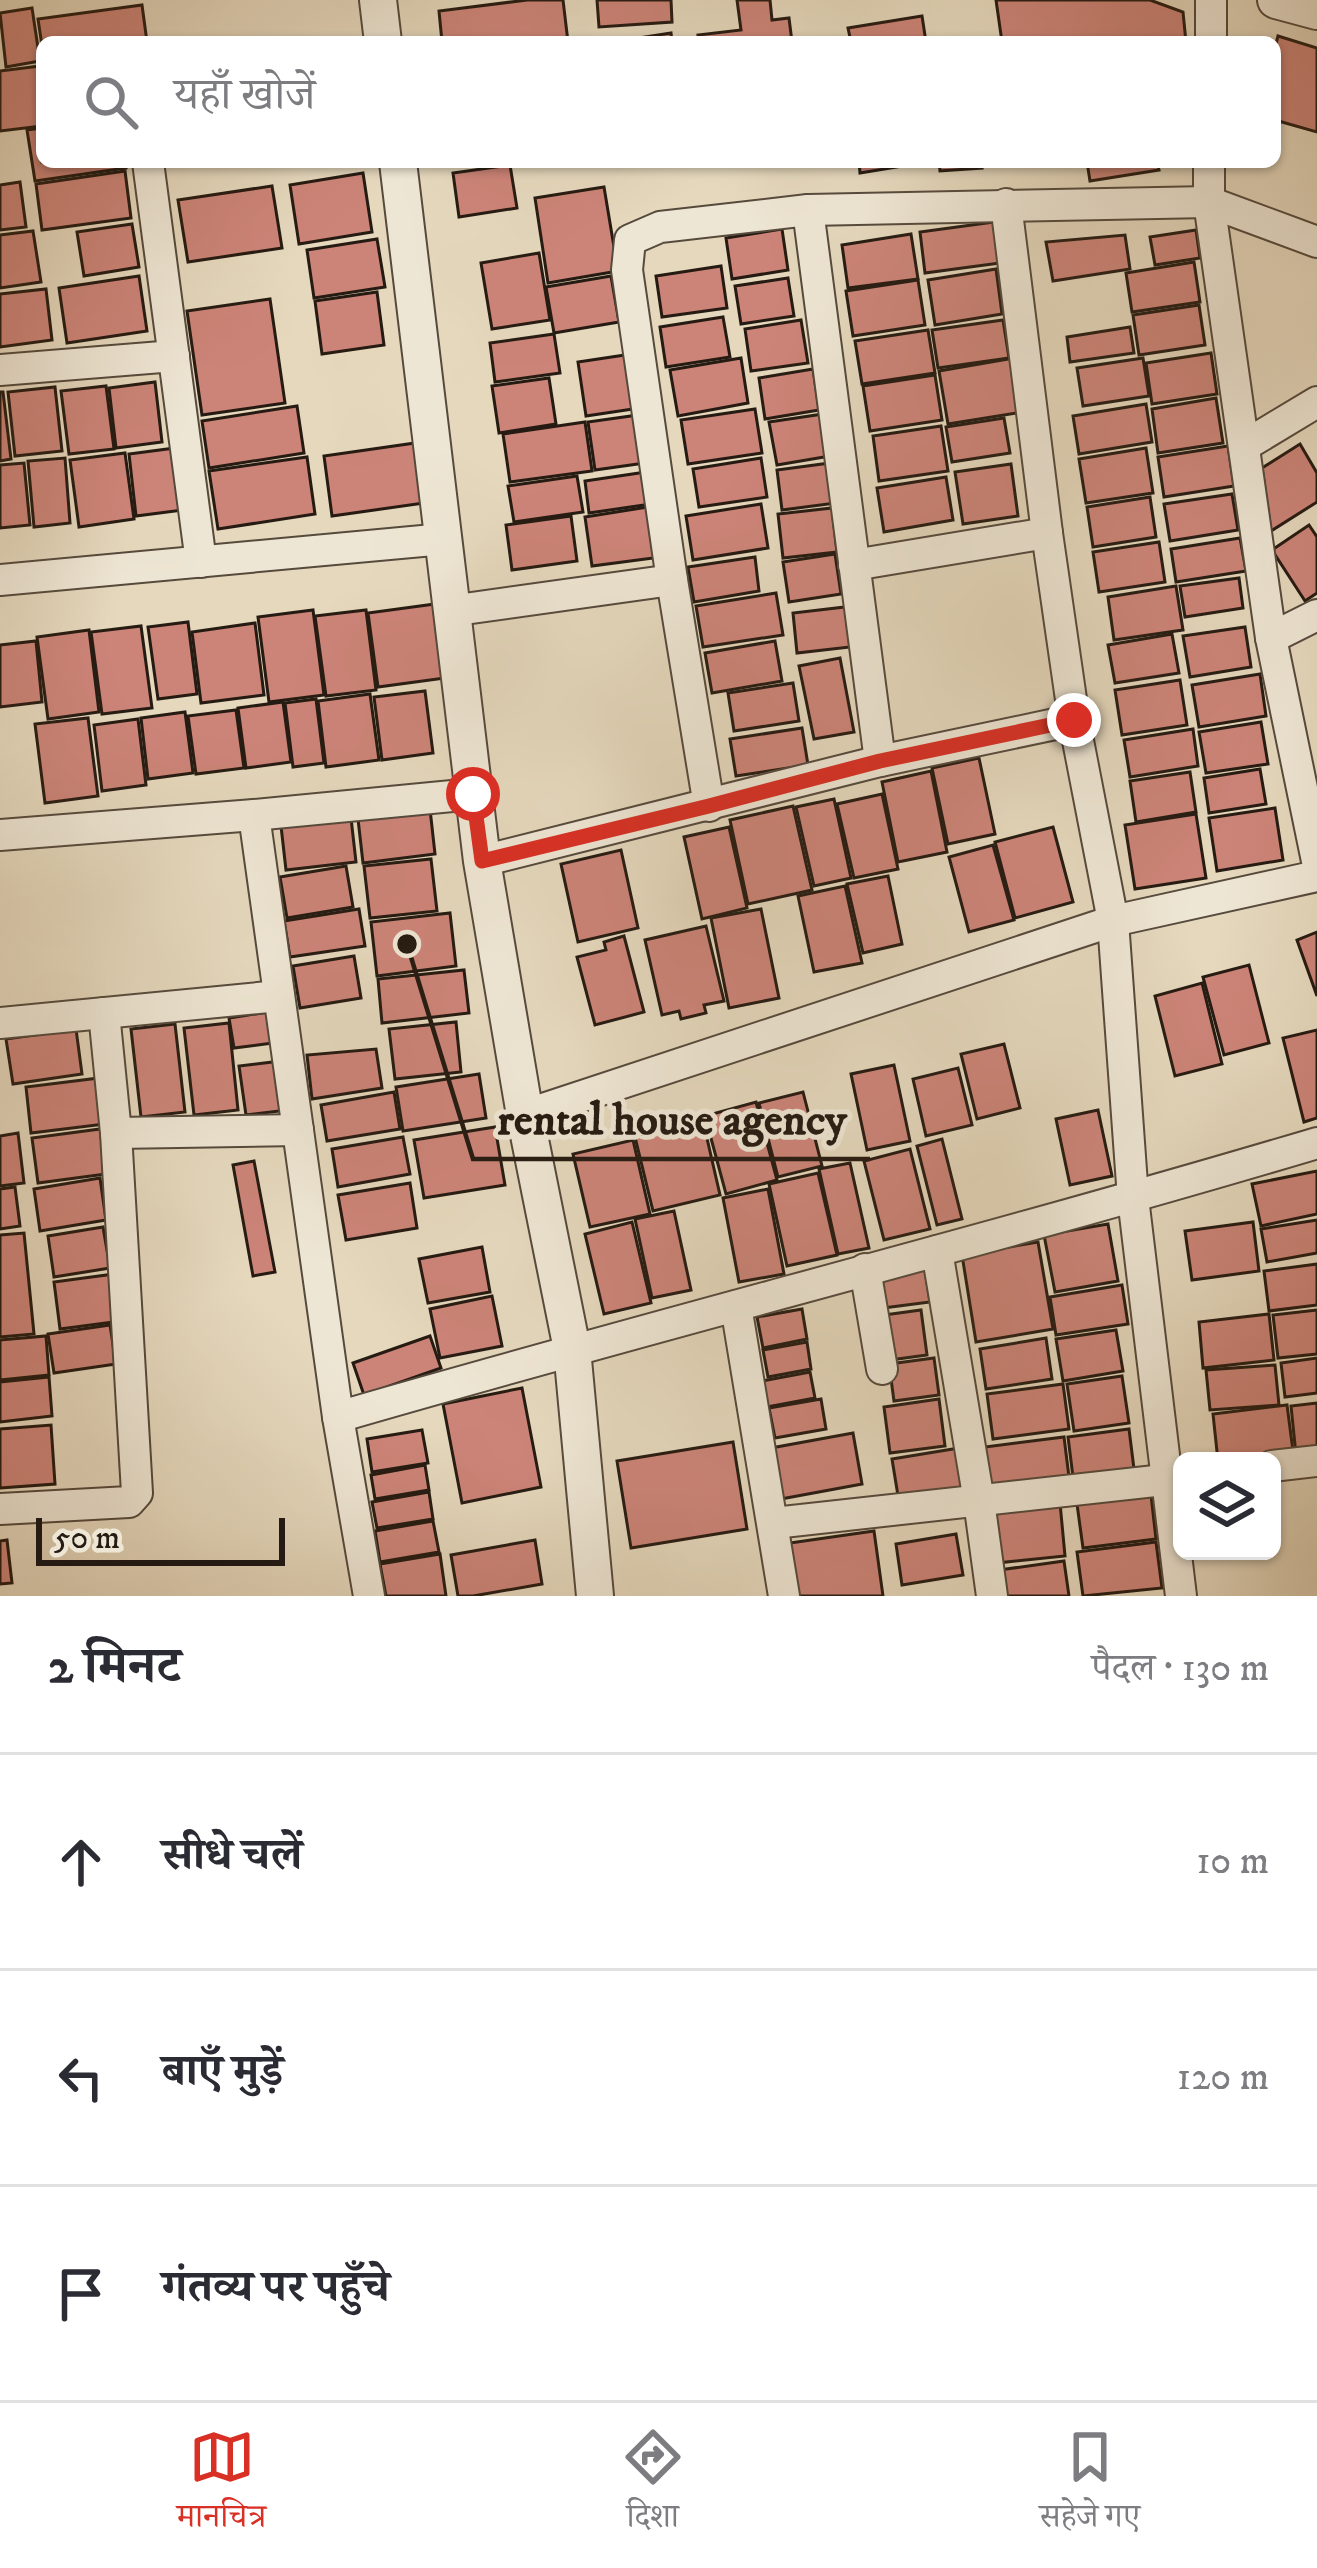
<!DOCTYPE html>
<html lang="hi">
<head>
<meta charset="utf-8">
<style>
	:root { --surface:#fff; --page:#f7f7f7; --text:#2b2b33; --muted:#7c7c81; --line:#e1e1e2; --accent:#d93025 }
	body { margin:0; font-family:"IM FELL DW Pica","Noto Serif Devanagari",serif; background:var(--page); color:var(--text) }
	.controls { position:absolute; right:36px; bottom:36px; display:grid; overflow:hidden; border-radius:18px; box-shadow:0 3px 9px #0004 }
	.controls button { width:108px; height:108px; display:grid; place-items:center; padding:0; border:0; border-bottom:3px solid var(--line); background:var(--surface); color:var(--text); font:60px sans-serif }
	.scale { position:absolute; left:36px; bottom:30px; width:249px; box-sizing:border-box; padding-left:12px; border:6px solid #261b12; border-top:0; font-size:33px; line-height:42px; white-space:nowrap; color:#261b12; -webkit-text-stroke:9px #eee6d4; paint-order:stroke }
	.stop { position:absolute; width:36px; height:36px; margin:-27px; border:9px solid #d93025; border-radius:50%; background:#fff }
	.stop.end { background:#d93025; border-color:#fff; box-shadow:0 3px 12px #0008 }
	.list { margin:0; padding:0; list-style:none }
	h2 { display:flex; justify-content:space-between; align-items:center; height:156px; margin:0; padding:0 48px; font-size:51px }
	h2 small { font-size:39px; font-weight:400; color:var(--muted) }
	.list li { display:grid; grid-template-columns:78px 1fr auto; gap:36px; align-items:center; box-sizing:border-box; height:216px; padding:0 48px; border-top:3px solid var(--line) }
	.list b { display:block; font-size:45px; white-space:nowrap }
	.list em { font-size:39px; font-style:normal; color:var(--muted) }
	.icon { flex:none; width:66px; height:66px; fill:none; stroke:currentColor; stroke-width:2; stroke-linecap:round; stroke-linejoin:round }
	.map { position:relative; flex:none; width:1317px; height:1596px; overflow:hidden }
	.search { position:absolute; background:var(--surface); box-shadow:0 3px 9px #0004; left:36px; right:36px; top:36px; height:132px; display:flex; align-items:center; gap:30px; box-sizing:border-box; padding:0 42px; border-radius:18px; color:var(--muted); font-size:45px }
	.sheet { height:804px; background:var(--surface) }
	nav { display:flex; justify-content:space-around; align-items:center; box-sizing:border-box; height:168px; border-top:3px solid var(--line); background:var(--surface); font-size:33px; color:var(--muted) }
	nav a { display:grid; justify-items:center; gap:6px }
	nav .on { color:var(--accent) }
	.map>svg:first-child { display:block }
</style>
</head>
<body>
<div class="map">
<svg width="1317" height="1596" viewBox="0 0 1317 1596">
	<rect width="100%" height="100%" fill="#e5d8bd"/>
	<filter id="stains"><feTurbulence type="fractalNoise" baseFrequency=".00167" numOctaves="4"/><feColorMatrix values="0 0 0 0 .2 0 0 0 0 .09 0 0 0 0 .02 0 0 0 .5 -.17"/></filter>
	<radialGradient id="worn" r=".72"><stop offset=".6" stop-color="#630" stop-opacity="0"/><stop offset="1" stop-color="#630" stop-opacity=".3"/></radialGradient>
	<g fill="#cc8478" stroke="#261b12" stroke-width="3">
		<polygon points="527,0 563,0 568,42 442,42 439,11"/>
		<polygon points="597,0 671,0 672,22 599,27"/>
		<polygon points="737,0 770,0 772,20 789,18 792,42 699,42 698,35 741,30"/>
		<polygon points="996,0 1150,0 1183,12 1186,42 1002,42"/>
		<polygon points="142,5 147,42 42,42 42,46 38,19"/>
		<polygon points="32,8 40,61 6,67 0,13"/>
		<polygon points="922,16 926,42 851,42 848,28"/>
		<polygon points="671,33 672,42 613,42"/>
		<polygon points="1278,36 1317,48 1317,132 1275,120 1275,48"/>
		<polygon points="40,66 42,126 0,131 0,71"/>
		<polygon points="42,128 42,162 125,162 126,168 35,181 27,130"/>
		<polygon points="859,162 927,162 860,173"/>
		<polygon points="939,162 981,162 982,168 940,171"/>
		<polygon points="1087,162 1157,162 1159,170 1090,181"/>
		<polygon points="510,165 517,208 459,217 453,173"/>
		<polygon points="125,171 131,218 42,230 36,184"/>
		<polygon points="363,173 372,232 299,244 290,185"/>
		<polygon points="20,182 26,227 0,230 0,185"/>
		<polygon points="272,186 282,248 188,262 178,200"/>
		<polygon points="604,187 618,271 548,283 535,198"/>
		<polygon points="994,222 1000,263 925,273 920,232"/>
		<polygon points="132,224 139,267 84,276 77,232"/>
		<polygon points="782,229 788,270 732,279 726,238"/>
		<polygon points="1196,230 1200,258 1155,265 1150,237"/>
		<polygon points="33,231 41,282 0,288 0,235"/>
		<polygon points="911,234 918,279 848,288 842,245"/>
		<polygon points="1125,235 1130,269 1053,281 1046,242"/>
		<polygon points="377,239 385,287 314,298 307,250"/>
		<polygon points="539,253 550,320 492,329 481,263"/>
		<polygon points="1194,262 1200,302 1132,312 1126,273"/>
		<polygon points="721,266 727,308 662,317 656,276"/>
		<polygon points="996,269 1002,314 935,325 928,280"/>
		<polygon points="139,276 147,331 67,343 59,288"/>
		<polygon points="611,276 619,322 554,333 546,287"/>
		<polygon points="788,278 794,316 741,324 735,286"/>
		<polygon points="918,280 925,325 853,336 846,291"/>
		<polygon points="46,289 52,340 0,347 0,294"/>
		<polygon points="377,292 384,345 322,354 315,301"/>
		<polygon points="270,299 285,403 202,415 187,311"/>
		<polygon points="1199,305 1205,345 1139,355 1133,315"/>
		<polygon points="723,317 730,357 666,367 660,327"/>
		<polygon points="801,320 808,363 751,371 745,329"/>
		<polygon points="1003,320 1009,358 938,368 932,330"/>
		<polygon points="1130,327 1134,353 1070,362 1067,337"/>
		<polygon points="928,330 935,373 862,384 855,341"/>
		<polygon points="554,334 560,373 495,382 490,343"/>
		<polygon points="1211,353 1217,394 1152,404 1146,363"/>
		<polygon points="625,355 633,409 586,416 578,362"/>
		<polygon points="741,358 748,403 678,416 670,370"/>
		<polygon points="1014,358 1023,412 948,424 939,371"/>
		<polygon points="1143,358 1149,396 1083,406 1077,368"/>
		<polygon points="813,369 819,410 765,419 759,378"/>
		<polygon points="935,375 942,420 870,431 863,386"/>
		<polygon points="549,378 556,424 499,433 492,386"/>
		<polygon points="155,382 162,442 116,448 109,388"/>
		<polygon points="106,386 114,449 69,454 61,391"/>
		<polygon points="55,387 62,451 15,456 8,392"/>
		<polygon points="0,392 3,392 11,459 0,461"/>
		<polygon points="1216,398 1223,443 1158,453 1152,409"/>
		<polygon points="1146,404 1152,442 1079,454 1073,416"/>
		<polygon points="297,406 304,453 209,468 202,421"/>
		<polygon points="755,409 762,453 688,464 681,420"/>
		<polygon points="823,414 830,456 777,465 769,422"/>
		<polygon points="638,415 645,463 595,470 588,422"/>
		<polygon points="1004,418 1010,453 952,462 946,427"/>
		<polygon points="585,422 592,471 510,482 503,434"/>
		<polygon points="941,426 948,471 879,481 873,436"/>
		<polygon points="415,443 424,503 332,516 324,456"/>
		<polygon points="1300,444 1317,473 1317,502 1271,531 1262,468"/>
		<polygon points="1228,446 1234,486 1164,497 1158,457"/>
		<polygon points="175,448 183,510 136,516 129,454"/>
		<polygon points="1146,448 1153,493 1086,503 1079,459"/>
		<polygon points="125,453 134,519 79,527 70,460"/>
		<polygon points="307,457 315,514 218,529 209,471"/>
		<polygon points="65,458 70,523 34,527 28,461"/>
		<polygon points="761,458 767,497 699,507 693,469"/>
		<polygon points="24,463 30,525 0,528 0,465"/>
		<polygon points="830,463 836,503 782,510 777,470"/>
		<polygon points="1011,464 1018,516 963,524 955,472"/>
		<polygon points="646,472 651,504 589,513 585,481"/>
		<polygon points="577,476 583,512 514,522 508,486"/>
		<polygon points="946,477 953,520 884,532 877,488"/>
		<polygon points="1232,494 1238,530 1170,541 1164,504"/>
		<polygon points="1150,497 1156,537 1093,547 1087,507"/>
		<polygon points="761,504 768,548 693,560 686,516"/>
		<polygon points="654,506 661,557 592,566 585,517"/>
		<polygon points="832,508 837,552 783,558 778,514"/>
		<polygon points="571,516 577,561 512,570 506,525"/>
		<polygon points="1309,525 1317,537 1317,593 1305,601 1272,550"/>
		<polygon points="1240,538 1246,571 1176,582 1171,549"/>
		<polygon points="1159,542 1165,582 1099,592 1093,552"/>
		<polygon points="835,554 841,594 789,602 783,562"/>
		<polygon points="755,557 759,591 694,602 688,567"/>
		<polygon points="1239,578 1243,608 1185,617 1180,586"/>
		<polygon points="1176,586 1183,630 1114,640 1108,597"/>
		<polygon points="776,593 783,635 703,647 696,606"/>
		<polygon points="435,604 445,678 378,687 368,613"/>
		<polygon points="845,607 850,647 797,653 793,613"/>
		<polygon points="313,610 324,695 269,702 258,617"/>
		<polygon points="366,610 376,690 326,696 315,616"/>
		<polygon points="188,622 197,694 158,699 148,627"/>
		<polygon points="255,623 264,695 201,703 192,632"/>
		<polygon points="141,626 152,708 102,714 91,632"/>
		<polygon points="1245,627 1251,667 1190,677 1183,636"/>
		<polygon points="89,630 99,712 48,719 37,637"/>
		<polygon points="1172,634 1179,673 1115,683 1108,645"/>
		<polygon points="36,641 42,702 0,707 0,645"/>
		<polygon points="775,641 782,681 712,693 705,653"/>
		<polygon points="840,658 854,732 814,739 799,666"/>
		<polygon points="1260,674 1266,716 1199,727 1192,685"/>
		<polygon points="1180,680 1187,725 1122,735 1115,690"/>
		<polygon points="793,683 799,721 734,731 728,693"/>
		<polygon points="425,691 433,753 382,760 374,697"/>
		<polygon points="370,694 379,760 326,767 318,701"/>
		<polygon points="316,699 324,763 293,767 285,703"/>
		<polygon points="283,702 291,762 246,768 238,708"/>
		<polygon points="236,710 244,768 196,774 188,716"/>
		<polygon points="185,712 193,773 148,779 141,718"/>
		<polygon points="88,718 98,796 45,803 35,724"/>
		<polygon points="138,719 146,785 102,791 94,725"/>
		<polygon points="1261,722 1268,764 1206,773 1199,732"/>
		<polygon points="802,728 808,765 736,776 730,739"/>
		<polygon points="1193,729 1198,766 1130,777 1124,740"/>
		<polygon points="979,758 995,834 948,844 932,768"/>
		<polygon points="1260,769 1266,804 1209,813 1204,778"/>
		<polygon points="931,771 947,852 898,862 882,782"/>
		<polygon points="1190,772 1196,812 1136,822 1130,781"/>
		<polygon points="882,794 898,869 854,878 837,804"/>
		<polygon points="834,799 851,878 814,886 796,807"/>
		<polygon points="793,806 812,890 748,904 730,820"/>
		<polygon points="1275,808 1283,860 1217,871 1209,818"/>
		<polygon points="430,809 435,854 363,863 358,819"/>
		<polygon points="1196,814 1206,878 1135,889 1125,825"/>
		<polygon points="351,818 356,862 286,870 281,826"/>
		<polygon points="729,827 747,908 702,919 684,837"/>
		<polygon points="1053,827 1073,902 1015,918 995,842"/>
		<polygon points="993,845 1014,920 969,932 949,857"/>
		<polygon points="621,850 638,928 578,942 561,864"/>
		<polygon points="431,859 437,911 370,918 364,866"/>
		<polygon points="346,866 353,907 287,918 280,877"/>
		<polygon points="888,876 902,944 863,953 847,884"/>
		<polygon points="845,886 862,963 814,972 798,896"/>
		<polygon points="359,909 365,946 290,957 284,921"/>
		<polygon points="761,909 779,998 729,1008 711,918"/>
		<polygon points="450,913 456,966 377,976 371,922"/>
		<polygon points="706,926 724,1001 704,1005 706,1013 681,1019 679,1011 662,1015 645,940"/>
		<polygon points="1317,932 1317,996 1297,940"/>
		<polygon points="624,936 644,1012 595,1025 577,957 606,950 604,942"/>
		<polygon points="354,956 361,998 300,1008 293,966"/>
		<polygon points="1249,965 1269,1043 1224,1055 1203,977"/>
		<polygon points="464,970 469,1013 382,1023 378,979"/>
		<polygon points="1202,983 1222,1064 1175,1076 1155,996"/>
		<polygon points="268,1012 273,1043 234,1048 229,1018"/>
		<polygon points="456,1022 461,1072 395,1079 389,1029"/>
		<polygon points="229,1023 238,1110 194,1115 184,1028"/>
		<polygon points="175,1024 185,1112 141,1117 131,1029"/>
		<polygon points="76,1029 82,1074 13,1084 6,1039"/>
		<polygon points="1317,1030 1317,1118 1304,1122 1283,1038"/>
		<polygon points="1004,1044 1020,1108 977,1119 961,1054"/>
		<polygon points="376,1049 382,1088 312,1099 307,1055"/>
		<polygon points="281,1061 288,1110 246,1115 239,1066"/>
		<polygon points="894,1065 910,1141 867,1150 851,1074"/>
		<polygon points="958,1068 972,1125 926,1136 913,1079"/>
		<polygon points="479,1074 486,1118 403,1131 396,1087"/>
		<polygon points="99,1078 105,1124 31,1133 26,1087"/>
		<polygon points="394,1092 400,1129 327,1141 321,1105"/>
		<polygon points="803,1092 822,1166 778,1177 759,1103"/>
		<polygon points="756,1102 777,1180 726,1194 705,1116"/>
		<polygon points="1098,1110 1112,1176 1070,1185 1056,1119"/>
		<polygon points="703,1121 720,1195 653,1211 635,1137"/>
		<polygon points="495,1127 505,1185 424,1198 414,1140"/>
		<polygon points="100,1129 106,1174 38,1183 32,1138"/>
		<polygon points="18,1133 24,1183 0,1186 0,1136"/>
		<polygon points="403,1137 410,1174 338,1187 332,1149"/>
		<polygon points="942,1139 962,1219 937,1225 917,1146"/>
		<polygon points="633,1140 650,1214 590,1227 573,1154"/>
		<polygon points="910,1149 930,1229 884,1240 864,1161"/>
		<polygon points="254,1161 275,1272 253,1276 233,1165"/>
		<polygon points="850,1163 869,1248 838,1254 819,1169"/>
		<polygon points="1317,1171 1317,1214 1261,1226 1252,1184"/>
		<polygon points="818,1173 837,1255 787,1266 769,1184"/>
		<polygon points="100,1178 106,1220 40,1231 34,1189"/>
		<polygon points="410,1183 417,1228 346,1240 338,1195"/>
		<polygon points="15,1187 20,1226 0,1229 0,1189"/>
		<polygon points="768,1189 784,1274 739,1282 723,1198"/>
		<polygon points="674,1211 691,1290 652,1298 635,1219"/>
		<polygon points="1317,1220 1317,1253 1267,1262 1261,1229"/>
		<polygon points="632,1222 651,1303 604,1314 585,1234"/>
		<polygon points="1253,1222 1259,1271 1192,1280 1185,1231"/>
		<polygon points="1108,1224 1118,1281 1055,1292 1044,1235"/>
		<polygon points="103,1227 110,1268 54,1277 48,1236"/>
		<polygon points="24,1233 34,1334 0,1337 0,1235"/>
		<polygon points="1038,1242 1053,1329 976,1342 962,1255"/>
		<polygon points="482,1247 490,1292 428,1303 419,1259"/>
		<polygon points="1317,1264 1317,1305 1269,1311 1264,1271"/>
		<polygon points="925,1269 930,1302 883,1308 879,1275"/>
		<polygon points="114,1274 121,1321 60,1329 54,1282"/>
		<polygon points="1122,1285 1128,1324 1056,1335 1050,1297"/>
		<polygon points="492,1296 502,1346 440,1358 430,1309"/>
		<polygon points="802,1309 807,1339 763,1348 757,1317"/>
		<polygon points="921,1310 927,1355 890,1360 884,1315"/>
		<polygon points="1317,1310 1317,1354 1278,1358 1273,1315"/>
		<polygon points="1269,1314 1274,1360 1203,1368 1199,1322"/>
		<polygon points="110,1325 116,1364 54,1373 48,1334"/>
		<polygon points="1116,1330 1123,1371 1063,1381 1056,1339"/>
		<polygon points="46,1336 49,1375 0,1380 0,1340"/>
		<polygon points="430,1336 441,1368 364,1395 353,1363"/>
		<polygon points="1046,1338 1052,1379 986,1389 980,1349"/>
		<polygon points="807,1342 811,1369 768,1377 763,1350"/>
		<polygon points="934,1358 939,1395 894,1401 889,1364"/>
		<polygon points="1317,1358 1317,1393 1285,1397 1281,1363"/>
		<polygon points="1275,1365 1279,1405 1210,1410 1206,1370"/>
		<polygon points="810,1372 815,1398 767,1407 762,1381"/>
		<polygon points="1122,1376 1129,1423 1074,1431 1067,1384"/>
		<polygon points="49,1377 52,1416 0,1422 0,1382"/>
		<polygon points="1063,1384 1069,1429 993,1439 987,1394"/>
		<polygon points="522,1388 541,1487 462,1503 443,1404"/>
		<polygon points="821,1399 826,1429 775,1438 769,1408"/>
		<polygon points="939,1399 945,1446 890,1453 884,1407"/>
		<polygon points="1317,1403 1317,1453 1296,1455 1291,1406"/>
		<polygon points="1287,1405 1293,1451 1218,1461 1213,1414"/>
		<polygon points="51,1425 55,1484 0,1488 0,1429"/>
		<polygon points="1129,1429 1134,1469 1073,1477 1068,1437"/>
		<polygon points="422,1430 428,1463 372,1472 367,1439"/>
		<polygon points="853,1433 862,1484 781,1499 771,1448"/>
		<polygon points="1064,1437 1069,1477 989,1487 985,1447"/>
		<polygon points="733,1442 747,1529 631,1548 617,1461"/>
		<polygon points="959,1448 967,1497 900,1508 892,1459"/>
		<polygon points="425,1465 429,1490 375,1499 371,1475"/>
		<polygon points="429,1492 433,1519 377,1528 372,1502"/>
		<polygon points="1151,1495 1156,1539 1083,1548 1077,1504"/>
		<polygon points="1060,1503 1065,1556 997,1563 991,1511"/>
		<polygon points="433,1521 439,1552 380,1562 375,1531"/>
		<polygon points="874,1531 883,1596 798,1596 790,1543"/>
		<polygon points="956,1534 963,1575 902,1585 896,1544"/>
		<polygon points="7,1540 12,1583 0,1584 0,1541"/>
		<polygon points="535,1540 542,1584 473,1596 458,1596 451,1555"/>
		<polygon points="1156,1542 1162,1588 1083,1596 1077,1552"/>
		<polygon points="440,1554 446,1596 386,1596 380,1564"/>
		<polygon points="1064,1561 1069,1596 1002,1596 999,1570"/>
	</g>
	<g fill="none" stroke-linecap="round" stroke-linejoin="round">
		<g stroke="#564a3d" stroke-width="34">
			<g id="minor">
				<polyline points="1211,42 1211,0"/>
				<polyline points="148,162 201,562"/>
				<polyline points="1209,162 1209,202 1271,638 1317,861"/>
				<polyline points="1006,204 1047,533 1074,720 1113,921 1133,1198 1181,1596"/>
				<polyline points="808,210 880,761"/>
				<polyline points="0,370 174,356"/>
				<polyline points="1244,446 1317,402"/>
				<polyline points="854,565 1047,533"/>
				<polyline points="0,580 444,539"/>
				<polyline points="450,611 672,580"/>
				<polyline points="1271,638 1317,615"/>
				<polyline points="709,806 672,580 627,270 630,240 660,227 808,210 1209,202 1317,242"/>
				<polyline points="254,815 338,1417 369,1596"/>
				<polyline points="0,835 254,815 473,794"/>
				<polyline points="482,861 880,761 1074,720"/>
				<polyline points="0,1023 279,996"/>
				<polyline points="525,1115 1113,921 1317,876"/>
				<polyline points="116,1133 298,1130"/>
				<polyline points="937,1251 979,1501 992,1596"/>
				<polyline points="865,1269 882,1369"/>
				<polyline points="736,1306 784,1596"/>
				<path d="M338,1417C664,1322 992,1240 1317,1143"/>
				<polyline points="1272,1466 1317,1461"/>
				<polyline points="0,1509 129,1502 137,1493 116,1133 104,1013"/>
				<polyline points="774,1523 1182,1478"/>
			</g>
		</g>
		<g stroke="#564a3d" stroke-width="40">
			<g id="tertiary">
				<polyline points="378,0 383,42"/>
				<polyline points="1276,0 1317,11"/>
				<polyline points="398,162 482,861 525,1115 572,1349 595,1596"/>
			</g>
		</g>
		<use href="#minor" stroke="#eee6d4" stroke-width="30"/>
		<use href="#tertiary" stroke="#eee6d4" stroke-width="36"/>
	</g>
	<g fill="none" stroke-linecap="round" stroke-linejoin="round">
		<polyline stroke="#d93025" stroke-width="15" points="473,794 482,861 709,806 880,761 1074,720"/>
	</g>
	<path fill="none" stroke="#261b12" stroke-width="4.5" d="M407 944L473 1159H870"/>
	<circle fill="#261b12" stroke="#eee6d4" stroke-width="4.5" cx="407" cy="944" r="12"/>
	<g font-size="45" text-anchor="middle" font-weight="bold" fill="#261b12" stroke="#eee6d4" stroke-width="10" stroke-linejoin="round" paint-order="stroke">
		<text x="672" y="1134">rental house agency</text>
	</g>
	<rect width="100%" height="100%" filter="url(#stains)"/>
	<rect width="100%" height="100%" fill="url(#worn)"/>
</svg>
<div class="controls">
<button><svg class="icon" aria-label="layers" viewBox="0 0 24 24"><path d="M12 4l9 5-9 5-9-5zM3 14l9 5 9-5"/></svg></button>
</div>
<div class="scale">50 m</div>
<div class="stop" style="left:473px;top:794px"></div>
<div class="stop end" style="left:1074px;top:720px"></div>
<div class="search"><svg class="icon" aria-label="search" viewBox="0 0 24 24"><circle cx="10" cy="10" r="6"/><path d="M15 15l6 6"/></svg>यहाँ खोजें</div>
</div>
<section class="sheet">
<h2>2 मिनट<small>पैदल · 130 m</small></h2>
<ul class="list">
<li><svg class="icon" aria-label="ahead" viewBox="0 0 24 24"><path d="M12 20V5M6 11l6-6 6 6"/></svg><div><b>सीधे चलें</b></div><em>10 m</em></li>
<li><svg class="icon" aria-label="left" viewBox="0 0 24 24"><path d="M17 20v-9H6M10 6l-5 5 5 5"/></svg><div><b>बाएँ मुड़ें</b></div><em>120 m</em></li>
<li><svg class="icon" aria-label="arrive" viewBox="0 0 24 24"><path d="M6 21V4h12l-3 4 3 4H6"/></svg><div><b>गंतव्य पर पहुँचे</b></div></li>
</ul>
</section>
<nav>
<a class="on"><svg class="icon" aria-label="map" viewBox="0 0 24 24"><path d="M3 6l6-2 6 2 6-2v14l-6 2-6-2-6 2zM9 4v14M15 6v14"/></svg>मानचित्र</a>
<a><svg class="icon" aria-label="directions" viewBox="0 0 24 24"><path d="M12 3l9 9-9 9-9-9zM9 14v-3h6M13 9l2 2-2 2"/></svg>दिशा</a>
<a><svg class="icon" aria-label="saved" viewBox="0 0 24 24"><path d="M7 4h10v16l-5-4-5 4z"/></svg>सहेजे गए</a>
</nav>
</body>
</html>
